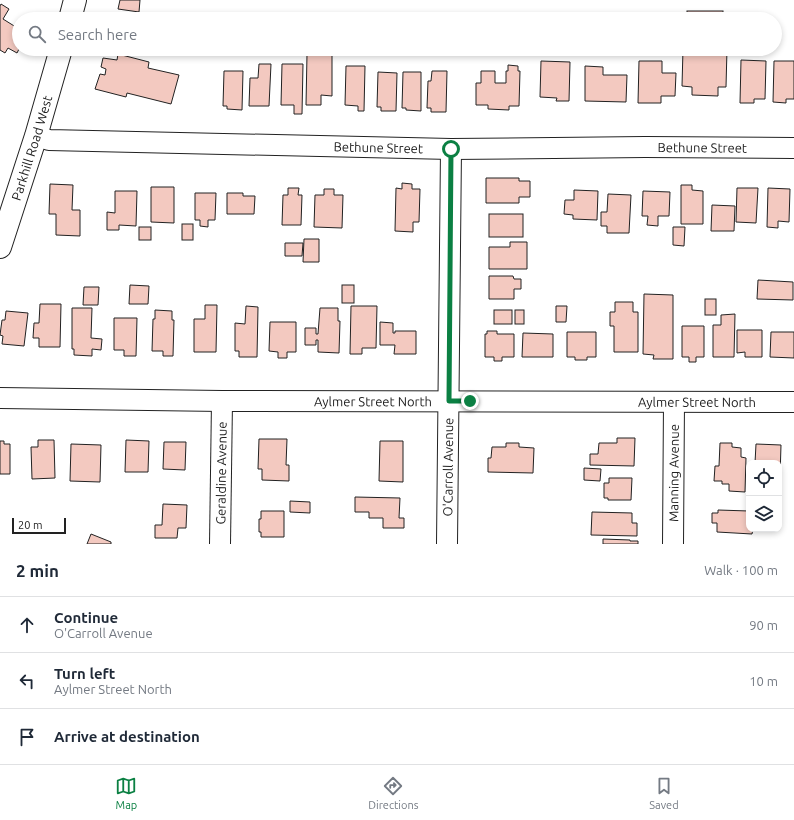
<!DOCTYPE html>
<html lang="en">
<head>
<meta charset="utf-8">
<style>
	:root { --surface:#fff; --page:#f2f2f3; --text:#1f2937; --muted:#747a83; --line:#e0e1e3; --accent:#0b8043 }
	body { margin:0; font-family:Ubuntu,sans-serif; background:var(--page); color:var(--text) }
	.controls { position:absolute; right:12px; bottom:12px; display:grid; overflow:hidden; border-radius:8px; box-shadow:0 2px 6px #0003 }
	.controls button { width:36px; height:36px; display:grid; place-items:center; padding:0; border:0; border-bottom:1px solid var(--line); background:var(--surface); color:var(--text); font:20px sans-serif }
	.scale { position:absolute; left:12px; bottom:10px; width:54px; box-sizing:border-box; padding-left:4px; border:2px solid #222; border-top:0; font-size:11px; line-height:14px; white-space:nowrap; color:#222; -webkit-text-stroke:3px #fff; paint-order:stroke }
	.stop { position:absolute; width:12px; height:12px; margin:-9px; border:3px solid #0b8043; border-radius:50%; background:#fff }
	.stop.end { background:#0b8043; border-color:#fff; box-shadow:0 1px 4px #0008 }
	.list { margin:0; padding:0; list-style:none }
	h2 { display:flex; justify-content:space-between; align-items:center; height:52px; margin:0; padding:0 16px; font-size:17px }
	h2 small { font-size:13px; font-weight:400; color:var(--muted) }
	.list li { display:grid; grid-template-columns:26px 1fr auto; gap:12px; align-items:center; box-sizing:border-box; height:56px; padding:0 16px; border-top:1px solid var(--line) }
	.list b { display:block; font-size:15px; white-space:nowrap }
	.list p { margin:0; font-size:13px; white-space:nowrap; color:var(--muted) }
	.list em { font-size:13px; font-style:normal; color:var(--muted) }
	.icon { flex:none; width:22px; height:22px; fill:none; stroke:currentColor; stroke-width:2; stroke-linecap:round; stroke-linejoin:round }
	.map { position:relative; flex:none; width:794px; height:544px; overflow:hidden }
	.search { position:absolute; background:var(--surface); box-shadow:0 2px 6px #0003; left:12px; right:12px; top:12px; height:44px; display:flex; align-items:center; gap:10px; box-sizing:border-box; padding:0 14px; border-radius:22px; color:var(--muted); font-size:15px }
	.sheet { height:220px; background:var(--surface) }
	nav { display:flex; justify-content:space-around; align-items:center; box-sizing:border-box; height:56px; border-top:1px solid var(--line); background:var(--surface); font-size:11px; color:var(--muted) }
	nav a { display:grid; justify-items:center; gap:2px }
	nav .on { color:var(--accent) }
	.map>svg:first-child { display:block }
</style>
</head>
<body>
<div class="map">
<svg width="794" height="544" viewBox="0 0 794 544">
	<rect width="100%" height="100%" fill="#fff"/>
	<g fill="#f3c9c0" stroke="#222">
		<polygon points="120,0 140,0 139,12 118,9"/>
		<polygon points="1,4 9,9 3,19 19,29 19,49 17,53 8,48 5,53 0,50 0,6"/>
		<rect x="687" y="11" width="36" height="8"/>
		<polygon points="683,49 727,49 726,87 718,87 718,96 692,95 692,87 682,86"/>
		<polygon points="118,54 149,62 148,68 179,75 171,104 127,93 126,97 95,89 100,74 105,75 106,69 101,67 103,58 117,60"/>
		<polygon points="307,54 332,55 332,96 321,95 321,105 306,105"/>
		<polygon points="741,60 766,61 765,99 754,99 754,103 740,103"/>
		<polygon points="541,61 570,62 569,101 556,101 557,98 540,97"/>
		<polygon points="639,61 662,61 662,73 676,73 675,96 661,96 661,103 638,103"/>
		<polygon points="774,61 794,61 794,99 786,99 786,103 773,102"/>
		<polygon points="259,64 271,64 269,106 249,106 250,78 258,78"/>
		<polygon points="282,64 303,64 302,114 294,114 294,105 281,105"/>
		<polygon points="508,65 518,66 518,71 520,71 519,106 509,106 509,110 488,109 488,105 476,105 476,83 481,83 481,71 495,71 495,83 506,83 506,71 508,71"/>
		<polygon points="346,66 365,66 364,111 358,111 358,106 345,105"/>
		<polygon points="585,66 603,67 603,75 627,75 626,102 585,101"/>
		<polygon points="224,71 243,71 242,110 227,109 227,106 223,106"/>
		<polygon points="432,71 447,71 446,112 431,112 431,108 427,108 428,81 431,81"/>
		<polygon points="378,72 397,73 396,111 381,111 381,107 377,107"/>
		<polygon points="403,72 421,72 421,111 406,110 406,108 402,108"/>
		<polygon points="486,178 519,178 519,181 530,181 530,197 519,197 519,203 486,203"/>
		<polygon points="402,183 412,184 412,189 420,189 419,222 413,222 413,232 395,231 396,188 402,189"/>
		<polygon points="50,184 73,185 72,210 80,210 80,236 56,235 56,214 49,214"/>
		<polygon points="681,185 692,185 692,190 703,191 703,224 681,224"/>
		<polygon points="151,187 174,187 174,223 151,222"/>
		<polygon points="288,188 299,188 298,195 302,195 301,225 282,225 283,195 288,195"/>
		<polygon points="737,188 758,188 756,223 736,222"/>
		<polygon points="768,188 790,189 789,222 778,221 778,228 767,227"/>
		<polygon points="324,189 334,189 334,195 343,195 342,228 314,227 315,195 324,195"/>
		<polygon points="574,190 598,191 597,220 573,219 573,215 564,214 565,200 574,200"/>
		<polygon points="115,191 137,191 136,226 119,225 119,230 107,230 107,212 115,213"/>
		<polygon points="643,191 670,192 669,216 658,216 658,226 647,225 648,216 642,216"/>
		<polygon points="195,193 216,193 215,220 208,220 208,227 200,226 200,220 195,220"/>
		<polygon points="227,193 243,193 243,196 255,196 254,214 227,214"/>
		<polygon points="608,194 631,195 629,233 607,233 607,226 601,226 601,212 607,212"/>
		<polygon points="712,205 735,206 734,231 711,231"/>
		<rect x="489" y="214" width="34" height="23"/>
		<rect x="182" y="224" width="11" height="16"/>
		<rect x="139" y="227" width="12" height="13"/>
		<polygon points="673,227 685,227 684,246 673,245"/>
		<polygon points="304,239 319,239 319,262 303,262"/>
		<polygon points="510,242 527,242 527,269 489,269 489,247 510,247"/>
		<polygon points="285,243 303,243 302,256 285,256"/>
		<polygon points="489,276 513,276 514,279 521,279 521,289 514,289 514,299 489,299"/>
		<polygon points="758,280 793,282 793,300 757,299"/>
		<polygon points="130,285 149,286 148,304 129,304"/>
		<rect x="342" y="285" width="12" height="18"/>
		<polygon points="84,287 99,287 98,305 83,305"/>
		<polygon points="644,294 673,295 673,359 653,359 654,355 643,354"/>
		<rect x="705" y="299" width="11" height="16"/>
		<polygon points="615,302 633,302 633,312 638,312 638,352 614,352 614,326 610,326 610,312 615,312"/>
		<polygon points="40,304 61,304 60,347 39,347 39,338 33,338 34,323 39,323"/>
		<polygon points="205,305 217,305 216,352 194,352 194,319 205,319"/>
		<polygon points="246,306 258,307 257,357 239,357 239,351 235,351 235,323 245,324"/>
		<polygon points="351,306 377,306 376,348 362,348 362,354 350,354"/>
		<polygon points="556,306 567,306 566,322 556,322"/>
		<polygon points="72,308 92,308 91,338 102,339 101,350 92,349 92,356 74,355 74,349 72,349"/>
		<polygon points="320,308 338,308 338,321 340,321 339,353 318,352 318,340 316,340 316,345 305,345 305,328 316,328 316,334 318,334"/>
		<polygon points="155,310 172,311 172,320 174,320 173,356 163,356 163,351 152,351 153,319 155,319"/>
		<rect x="494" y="310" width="18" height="14"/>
		<rect x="515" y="310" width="9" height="14"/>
		<polygon points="6,311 28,313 24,346 2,344 3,336 0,335 2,320 5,320"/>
		<polygon points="735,314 734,357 713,357 713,325 721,325 721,315"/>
		<polygon points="114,318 137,318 136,356 124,356 124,350 114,350"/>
		<polygon points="270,322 296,322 296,352 287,352 287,358 278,358 278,352 269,351"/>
		<polygon points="380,322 393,323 393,333 395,333 395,331 416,331 416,354 394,354 395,345 380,345"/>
		<polygon points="682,326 704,326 704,357 696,357 696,362 689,362 689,357 682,357"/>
		<polygon points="737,330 762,330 762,357 745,357 745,352 737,353"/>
		<polygon points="487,331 497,331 497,334 514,334 514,357 502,357 502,361 494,361 494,357 485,357 485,334 487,334"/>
		<polygon points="567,332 596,332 596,357 587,357 587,360 575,360 575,357 567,357"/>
		<polygon points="771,332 794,332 794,358 770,357"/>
		<polygon points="523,333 553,334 553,357 522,357"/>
		<polygon points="617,438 635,438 634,466 590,465 590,454 598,454 599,443 617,443"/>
		<polygon points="259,439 287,439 286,465 289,465 289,481 262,480 262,469 258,469"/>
		<polygon points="38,440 54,440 55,478 32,479 31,447 38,447"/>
		<polygon points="126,440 149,441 148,472 125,472"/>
		<polygon points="0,441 4,441 4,444 10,444 10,474 0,474"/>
		<polygon points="380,441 403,441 403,482 379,481"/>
		<polygon points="164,442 186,442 185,470 163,469"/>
		<polygon points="506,443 519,443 519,447 534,448 533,473 488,472 488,458 491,458 492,447 506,447"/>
		<polygon points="720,443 732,443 732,447 741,448 741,457 746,458 745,492 729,491 729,484 722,484 722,481 714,481 715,466 719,466"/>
		<polygon points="71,444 101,445 100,482 70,481"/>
		<polygon points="756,444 781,445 780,477 779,477 779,463 755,463"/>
		<polygon points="584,468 601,469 600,481 584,480"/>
		<polygon points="609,478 632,478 631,500 608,500 608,498 604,498 604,483 609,483"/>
		<polygon points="355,497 400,498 399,518 404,518 404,528 383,528 383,518 369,518 369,512 355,512"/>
		<polygon points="290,501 310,502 310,513 290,512"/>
		<polygon points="163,504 187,505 186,528 178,528 177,538 155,538 155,525 162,525"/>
		<polygon points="718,510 749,511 749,529 753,529 752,534 717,532 717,523 712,523 712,513 718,513"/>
		<polygon points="261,511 284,511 284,537 261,537 261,532 259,532 259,519 261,519"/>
		<polygon points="592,512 632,513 632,523 637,523 637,536 591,535"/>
		<polygon points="91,534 111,542 111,544 87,544"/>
		<polygon points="603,539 630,540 630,541 638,541 638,544 603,544"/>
	</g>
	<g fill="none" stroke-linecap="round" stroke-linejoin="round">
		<g stroke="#222" stroke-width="22">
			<g id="minor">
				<path id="s1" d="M36,136L49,140L451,149L645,147L794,148"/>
				<path id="s2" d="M0,398L222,401L794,402"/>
				<path id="s3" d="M220,544L222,401"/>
				<path id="s4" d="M447,544L451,149"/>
				<path id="s5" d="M673,544L674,402"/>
			</g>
		</g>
		<g stroke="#222" stroke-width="24">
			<g id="major">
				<polyline points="70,19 75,0"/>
				<path id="s6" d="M0,247L36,136L61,49"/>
			</g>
		</g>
		<use href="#minor" stroke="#fff" stroke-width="20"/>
		<use href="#major" stroke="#fff" stroke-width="22"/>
	</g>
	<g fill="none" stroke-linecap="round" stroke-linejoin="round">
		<polyline stroke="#0b8043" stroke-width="5" points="451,149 449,401 470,401"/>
	</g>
	<g text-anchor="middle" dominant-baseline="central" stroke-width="3" stroke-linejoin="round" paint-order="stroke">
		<g font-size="13" fill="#222" stroke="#fff">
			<text stroke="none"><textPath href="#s1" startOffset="667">Bethune Street</textPath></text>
			<text stroke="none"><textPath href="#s6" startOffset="104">Parkhill Road West</textPath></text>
			<text stroke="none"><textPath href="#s1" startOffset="343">Bethune Street</textPath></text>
			<text stroke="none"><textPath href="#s2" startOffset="373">Aylmer Street North</textPath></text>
			<text stroke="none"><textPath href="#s2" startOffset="697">Aylmer Street North</textPath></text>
			<text stroke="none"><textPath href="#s4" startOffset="77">O'Carroll Avenue</textPath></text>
			<text stroke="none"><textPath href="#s3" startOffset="71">Geraldine Avenue</textPath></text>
			<text stroke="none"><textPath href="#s5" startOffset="71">Manning Avenue</textPath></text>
		</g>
	</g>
</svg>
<div class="controls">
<button><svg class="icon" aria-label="locate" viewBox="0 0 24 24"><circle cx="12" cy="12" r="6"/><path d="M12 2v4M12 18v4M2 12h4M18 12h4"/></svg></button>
<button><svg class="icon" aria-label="layers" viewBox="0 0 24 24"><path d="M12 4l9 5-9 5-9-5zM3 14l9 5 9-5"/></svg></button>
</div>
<div class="scale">20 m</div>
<div class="stop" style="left:451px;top:149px"></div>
<div class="stop end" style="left:470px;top:401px"></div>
<div class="search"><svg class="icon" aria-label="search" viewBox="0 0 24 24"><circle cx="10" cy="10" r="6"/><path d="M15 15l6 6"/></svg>Search here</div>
</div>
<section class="sheet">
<h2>2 min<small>Walk · 100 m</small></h2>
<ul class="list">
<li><svg class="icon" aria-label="ahead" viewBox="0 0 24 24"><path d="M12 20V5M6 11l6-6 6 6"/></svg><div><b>Continue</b><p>O'Carroll Avenue</p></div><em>90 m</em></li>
<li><svg class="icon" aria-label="left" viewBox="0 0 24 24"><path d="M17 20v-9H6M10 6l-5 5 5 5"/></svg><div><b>Turn left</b><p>Aylmer Street North</p></div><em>10 m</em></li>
<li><svg class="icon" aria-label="arrive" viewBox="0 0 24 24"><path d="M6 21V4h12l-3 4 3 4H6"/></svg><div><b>Arrive at destination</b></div></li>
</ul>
</section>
<nav>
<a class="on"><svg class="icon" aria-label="map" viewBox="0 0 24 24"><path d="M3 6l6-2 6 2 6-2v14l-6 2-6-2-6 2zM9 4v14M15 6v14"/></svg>Map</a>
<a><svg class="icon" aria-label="directions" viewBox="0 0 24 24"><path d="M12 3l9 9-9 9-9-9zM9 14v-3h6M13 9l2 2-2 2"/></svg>Directions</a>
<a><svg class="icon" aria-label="saved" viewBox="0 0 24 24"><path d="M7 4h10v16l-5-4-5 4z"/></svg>Saved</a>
</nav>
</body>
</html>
